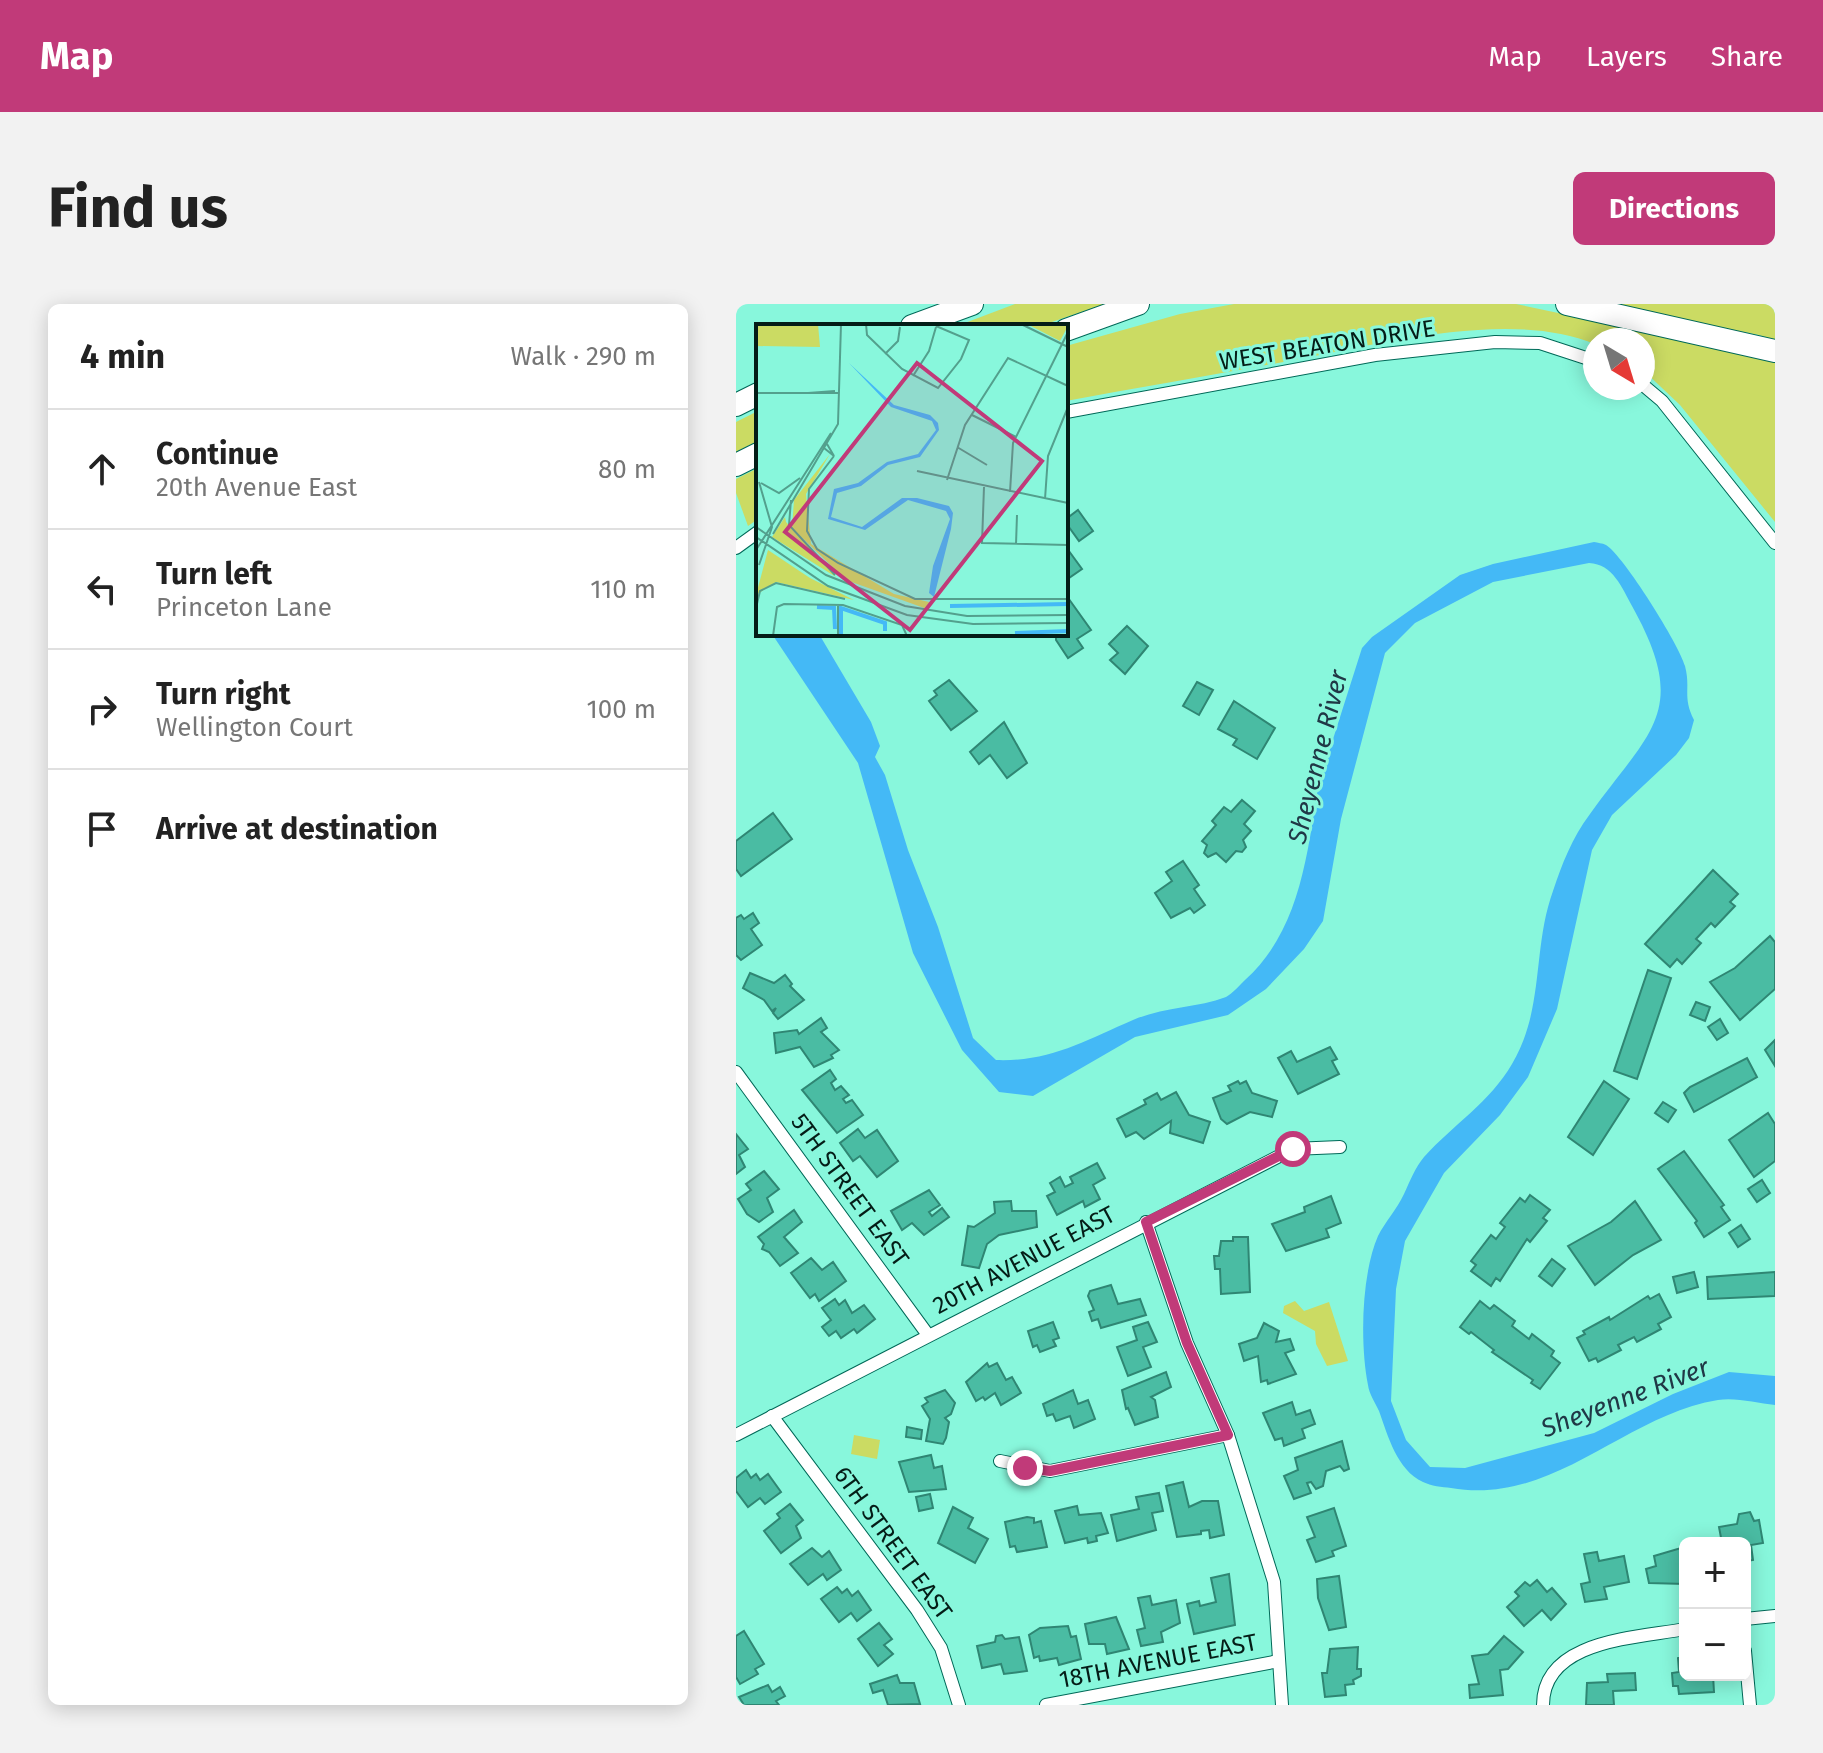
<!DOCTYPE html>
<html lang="en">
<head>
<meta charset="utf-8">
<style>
	:root { --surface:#fff; --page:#f2f2f2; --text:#222; --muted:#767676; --line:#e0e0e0; --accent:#c13a79 }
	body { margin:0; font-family:"Fira Sans",sans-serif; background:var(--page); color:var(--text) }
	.controls { position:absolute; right:24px; bottom:24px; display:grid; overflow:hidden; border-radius:12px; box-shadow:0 4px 20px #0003 }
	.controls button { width:72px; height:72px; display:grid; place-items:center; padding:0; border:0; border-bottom:2px solid var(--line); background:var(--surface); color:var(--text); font:40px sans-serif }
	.compass { position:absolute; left:847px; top:24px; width:72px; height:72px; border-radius:50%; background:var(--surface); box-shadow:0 4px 20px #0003; rotate:142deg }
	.stop { position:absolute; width:24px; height:24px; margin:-18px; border:6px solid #c13a79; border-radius:50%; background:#fff }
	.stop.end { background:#c13a79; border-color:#fff; box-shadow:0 2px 8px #0008 }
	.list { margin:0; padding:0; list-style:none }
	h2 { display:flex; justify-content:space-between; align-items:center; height:104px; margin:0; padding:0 32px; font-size:34px }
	h2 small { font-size:26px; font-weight:400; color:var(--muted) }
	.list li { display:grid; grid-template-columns:52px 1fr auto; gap:24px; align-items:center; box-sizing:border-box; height:120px; padding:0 32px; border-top:2px solid var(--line) }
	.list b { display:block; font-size:30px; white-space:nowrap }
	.list p { margin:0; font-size:26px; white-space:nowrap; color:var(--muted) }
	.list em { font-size:26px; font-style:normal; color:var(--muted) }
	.icon { flex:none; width:44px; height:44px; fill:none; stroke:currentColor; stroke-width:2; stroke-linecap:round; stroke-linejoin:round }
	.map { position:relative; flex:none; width:1039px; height:1401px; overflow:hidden; border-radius:12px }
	header { display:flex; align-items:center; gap:48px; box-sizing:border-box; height:112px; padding:0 40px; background:var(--accent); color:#fff }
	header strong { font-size:38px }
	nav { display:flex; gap:44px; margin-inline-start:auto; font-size:28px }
	.intro { display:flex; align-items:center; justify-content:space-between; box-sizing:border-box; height:192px; padding:0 48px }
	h1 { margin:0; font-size:56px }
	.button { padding:20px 36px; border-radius:12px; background:var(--accent); color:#fff; font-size:28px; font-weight:700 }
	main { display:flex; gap:48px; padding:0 48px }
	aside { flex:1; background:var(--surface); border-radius:12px; box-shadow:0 4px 20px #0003 }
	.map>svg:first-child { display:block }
</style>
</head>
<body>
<header>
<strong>Map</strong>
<nav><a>Map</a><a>Layers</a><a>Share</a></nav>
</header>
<div class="intro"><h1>Find us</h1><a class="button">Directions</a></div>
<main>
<aside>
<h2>4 min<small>Walk · 290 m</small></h2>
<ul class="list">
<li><svg class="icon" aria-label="ahead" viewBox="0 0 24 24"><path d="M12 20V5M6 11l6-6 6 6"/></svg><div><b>Continue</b><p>20th Avenue East</p></div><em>80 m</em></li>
<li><svg class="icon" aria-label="left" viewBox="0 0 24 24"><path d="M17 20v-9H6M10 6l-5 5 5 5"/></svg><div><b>Turn left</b><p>Princeton Lane</p></div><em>110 m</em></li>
<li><svg class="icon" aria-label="right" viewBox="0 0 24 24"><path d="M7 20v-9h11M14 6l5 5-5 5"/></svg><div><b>Turn right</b><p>Wellington Court</p></div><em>100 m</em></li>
<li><svg class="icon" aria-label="arrive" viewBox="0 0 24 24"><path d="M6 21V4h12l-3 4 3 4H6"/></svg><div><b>Arrive at destination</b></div></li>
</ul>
</aside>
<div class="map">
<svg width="1039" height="1401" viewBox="0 0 1039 1401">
	<rect width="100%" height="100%" fill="#88f7dc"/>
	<g fill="#cbdb63">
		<polygon points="279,0 369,0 304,22 221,22"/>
		<path d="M498,0H780L1039,55V218L944,101L907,66V36H859V40C773,5 646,40 558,56C482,70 406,83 330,97V42L444,10Z"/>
		<polygon points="864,0 1039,0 1039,36 1023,31"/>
		<polygon points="22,107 22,137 0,148 0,118"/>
		<polygon points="22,164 22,215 12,222 0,189 0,175"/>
		<polygon points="559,997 568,1007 593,998 612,1057 591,1062 580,1040 579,1027 547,1009 548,1002"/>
		<polygon points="118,1131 144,1136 141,1155 115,1150"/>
	</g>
	<path fill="#44b9f6" d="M858,238C862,239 866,239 870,241C887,251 944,342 949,362C955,385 946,392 958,416L953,434L940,451L876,511L856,546L821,705L792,773L764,811L708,869L669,937L660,985L655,1097L670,1136L694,1163L729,1164L858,1129L937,1090L993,1068L1039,1072V1101C1021,1099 999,1093 982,1096C888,1111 818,1202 715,1184C706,1183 695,1182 687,1178C661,1166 652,1132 643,1107C639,1098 633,1090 632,1081C624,1041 625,971 642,932C649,918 661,905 668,890C674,877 679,864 688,853C718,820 754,798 776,760C809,704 796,645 817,587C826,560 836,534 854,510C914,426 955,408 896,302C886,284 877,260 853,259L757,278L679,319L649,349L605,515L587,617L568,645L530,685L492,711L399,733L297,792L263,788L226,746L177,649L122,459L36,330H83L135,418L144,442L139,453L149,471L172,546L202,623L237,734L260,756C314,758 348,737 397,716C427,703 461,704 490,693C496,690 504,681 509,676C569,622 572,537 586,460L591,454L626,344L636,333L724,271L757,260Z"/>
	<g fill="#4abca3" stroke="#2f8673" stroke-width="2">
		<polygon points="342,206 357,227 343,237 330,219 330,215"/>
		<polygon points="330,243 346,265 330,276"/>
		<polygon points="330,291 355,326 341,335 347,344 332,354 320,336 320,330 330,330"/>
		<polygon points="391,322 412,342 389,370 374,356 382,349 373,340"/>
		<polygon points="213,376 241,407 215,426 193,397 201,391 198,387"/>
		<polygon points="461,378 477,386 463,411 447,402"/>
		<polygon points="498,397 539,424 521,455 497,441 501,435 482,425"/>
		<polygon points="268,418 291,459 271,474 254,451 243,460 234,448"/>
		<polygon points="506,496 519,507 508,520 515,527 507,536 510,543 506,548 500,547 490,558 480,549 472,553 468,549 471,541 466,537 480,521 476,517 488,503 495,508"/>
		<polygon points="37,509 56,535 5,572 0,565 0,537"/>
		<polygon points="447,557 463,581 458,585 469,601 458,609 454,604 435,614 419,589 436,577 430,568"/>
		<polygon points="977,566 1002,590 994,598 999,602 979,623 975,619 960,635 965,639 946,660 941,655 934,663 909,640"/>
		<polygon points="17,609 23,619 15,625 26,641 5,656 0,651 0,614 5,611 8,615"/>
		<polygon points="1034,632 1039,638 1039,685 1004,716 974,678 999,664"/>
		<polygon points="912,666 935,674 901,775 878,767"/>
		<polygon points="14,669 38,679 49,671 56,680 54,682 68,696 42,715 37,709 40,704 36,707 28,696 7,684"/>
		<polygon points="960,698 974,703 969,717 954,711"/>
		<polygon points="85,714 91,724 85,728 103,746 95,751 97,754 78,763 64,743 40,749 38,729 61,726 63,730"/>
		<polygon points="984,715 992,729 981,736 972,723"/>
		<polygon points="1039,736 1039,762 1029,746"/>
		<polygon points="594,743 601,755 596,757 603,770 562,790 542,754 555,747 561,758"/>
		<polygon points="1011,754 1021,773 958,808 948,789 954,783"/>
		<polygon points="94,766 100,775 95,779 99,786 105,782 113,791 107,795 110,799 116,796 127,811 101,829 66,786"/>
		<polygon points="502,777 504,780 510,777 516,789 541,797 536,813 514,808 491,820 485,815 477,794 495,787 492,782"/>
		<polygon points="868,777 893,795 857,851 832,833"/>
		<polygon points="440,788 453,811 474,818 467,839 434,829 435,817 408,835 400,828 390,833 381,815 410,800 408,796 421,789 425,796"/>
		<polygon points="927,798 940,806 932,818 919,809"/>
		<polygon points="1032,809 1039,820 1039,857 1018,873 993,836"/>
		<polygon points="122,825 129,834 141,826 162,857 141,873 124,852 117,857 104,839"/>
		<polygon points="0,830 12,845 3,851 9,863 0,870"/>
		<polygon points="948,847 988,901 985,903 994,916 968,933 959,919 961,917 922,865"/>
		<polygon points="361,859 369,874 357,881 364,895 349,903 347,897 321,911 311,892 319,888 314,879 324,873 329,883 337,879 334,873"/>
		<polygon points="28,867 43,885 31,894 37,908 23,918 11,910 2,895 15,886 10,880"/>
		<polygon points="1026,876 1034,889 1021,898 1012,885"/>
		<polygon points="193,886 204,901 193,908 196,912 206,904 213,913 188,931 176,919 166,926 155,907"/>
		<polygon points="794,891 814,906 807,914 811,917 794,938 791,935 764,977 760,974 755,982 735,967 740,961 735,957 755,931 760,935 769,923 764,919 784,894 789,898"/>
		<polygon points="595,892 605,919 590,925 593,933 550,947 536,920 569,908 568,903"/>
		<polygon points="275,897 276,907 300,907 301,923 263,931 251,940 243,964 226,961 232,922 238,923 259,909 258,898"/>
		<polygon points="899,897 925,936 897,951 859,981 832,942 875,918"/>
		<polygon points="58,906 66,918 48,933 62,949 44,962 33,948 26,945 28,940 22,933"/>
		<polygon points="1005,921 1014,935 1002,943 993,929"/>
		<polygon points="497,933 512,933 514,988 485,990 484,965 479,965 478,952 483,952 485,937 497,937"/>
		<polygon points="75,954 86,966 97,958 110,977 83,997 79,990 74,994 55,969"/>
		<polygon points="816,955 829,965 816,982 803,972"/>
		<polygon points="958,968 962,983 941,989 937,973"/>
		<polygon points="1039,968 1039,992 972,995 971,973"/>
		<polygon points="375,981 382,1000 404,995 410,1011 365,1024 362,1015 356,1017 353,1008 358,1006 352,992 354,987"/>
		<polygon points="923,990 935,1013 922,1020 925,1025 901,1038 898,1033 882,1041 885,1046 862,1058 860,1054 853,1057 841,1034 849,1030 847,1027 873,1013 874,1016 912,992 914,995"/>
		<polygon points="99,995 103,1001 109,996 116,1009 128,1001 139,1015 121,1029 118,1025 105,1034 100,1027 93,1032 86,1023 95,1016 86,1004"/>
		<polygon points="744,997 754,1005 758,1001 779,1017 776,1022 793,1035 796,1030 818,1047 815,1052 824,1059 804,1085 795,1079 797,1076 756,1048 758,1046 735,1028 733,1030 724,1023"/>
		<polygon points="317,1018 323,1034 317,1036 320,1042 304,1048 301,1041 297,1043 292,1027"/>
		<polygon points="412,1018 421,1038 407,1043 415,1063 392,1072 381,1043 401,1036 397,1023"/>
		<polygon points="528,1019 543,1027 540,1038 554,1035 558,1046 549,1049 560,1070 532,1080 531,1076 525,1078 522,1052 508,1057 503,1040 521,1034"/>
		<polygon points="251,1059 253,1063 261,1059 270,1076 276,1073 285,1089 265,1101 259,1089 249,1096 247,1093 240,1097 230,1078"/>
		<polygon points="430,1068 435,1083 415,1093 419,1096 422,1113 399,1121 392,1104 390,1105 386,1086"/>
		<polygon points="209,1086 219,1099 215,1110 209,1114 213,1118 210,1134 207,1140 190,1137 194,1115 186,1102 192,1098 189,1094"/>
		<polygon points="337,1086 342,1100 352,1096 359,1115 338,1124 334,1112 320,1117 317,1110 311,1112 307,1100"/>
		<polygon points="556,1098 560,1111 574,1106 579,1120 566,1125 569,1134 548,1142 546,1134 539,1136 527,1109"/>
		<polygon points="171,1123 186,1126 185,1135 170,1133"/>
		<polygon points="606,1137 613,1165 608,1167 604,1162 590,1167 587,1182 580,1185 575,1178 571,1179 575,1189 558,1195 548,1172 562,1166 559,1154"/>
		<polygon points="195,1151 198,1164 206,1162 210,1185 173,1188 163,1158"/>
		<polygon points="10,1166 15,1174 20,1170 24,1176 32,1170 45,1188 29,1200 24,1194 12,1203 0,1187 0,1174"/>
		<polygon points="447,1178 453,1203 466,1197 482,1197 488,1231 474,1234 473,1226 465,1227 465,1230 441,1233 430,1182"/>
		<polygon points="423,1189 427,1207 416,1209 420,1226 381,1237 375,1211 403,1205 400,1193"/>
		<polygon points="194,1190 197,1204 183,1207 180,1193"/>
		<polygon points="54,1200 67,1216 60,1222 65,1234 45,1249 28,1227 44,1214 41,1210"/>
		<polygon points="341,1202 343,1211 365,1209 372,1229 360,1232 361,1237 352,1239 351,1234 329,1239 319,1207"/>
		<polygon points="217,1203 237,1214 232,1224 252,1235 239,1259 202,1239"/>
		<polygon points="598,1204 610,1242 596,1247 598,1252 580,1258 571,1236 579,1233 571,1213"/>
		<polygon points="1014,1208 1018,1217 1023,1216 1027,1239 1015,1241 1017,1256 1011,1257 1012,1266 1009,1267 1009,1239 986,1239 983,1223 1001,1220 1003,1210"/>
		<polygon points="291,1213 298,1214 298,1219 305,1217 311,1243 281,1248 279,1242 274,1243 269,1218"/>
		<polygon points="76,1244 86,1253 93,1247 105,1266 91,1276 87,1270 72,1281 54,1260"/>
		<polygon points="945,1244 946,1250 949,1250 949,1280 913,1279 910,1265 920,1262 918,1252"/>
		<polygon points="861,1248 863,1257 888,1252 893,1278 868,1283 871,1295 849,1298 845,1280 854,1278 848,1250"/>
		<polygon points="493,1270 499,1321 458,1330 451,1300 463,1297 464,1302 480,1298 475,1274"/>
		<polygon points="603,1272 610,1323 593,1326 582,1294 581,1275"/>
		<polygon points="801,1276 811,1288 816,1284 830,1300 815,1316 806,1306 788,1322 771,1303 783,1292 779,1288 789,1278 794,1282"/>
		<polygon points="101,1283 106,1289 111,1285 116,1292 122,1287 135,1306 121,1317 115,1309 103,1318 85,1295"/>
		<polygon points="414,1292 416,1301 440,1296 444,1319 425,1328 427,1338 405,1342 401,1326 409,1324 402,1294"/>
		<polygon points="380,1313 393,1345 371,1350 369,1340 353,1340 349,1320"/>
		<polygon points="143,1319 156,1335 148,1341 157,1350 142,1362 122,1335"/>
		<polygon points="332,1322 335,1333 340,1332 345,1355 323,1361 321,1354 304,1357 303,1352 298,1354 293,1331 304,1324"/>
		<polygon points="8,1327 28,1360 19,1365 22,1370 4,1380 0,1373 0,1332"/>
		<polygon points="266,1331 269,1335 283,1333 291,1367 268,1370 265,1360 246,1364 241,1342 259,1338 260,1332"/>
		<polygon points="768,1332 787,1348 772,1365 764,1366 767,1391 734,1394 733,1381 743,1380 736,1352 752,1350"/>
		<polygon points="622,1343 621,1365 625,1365 625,1372 617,1376 618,1380 609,1381 610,1391 589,1393 586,1369 591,1369 594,1345"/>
		<polygon points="949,1353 949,1371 977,1371 978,1388 943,1390 942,1382 937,1382 936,1369 943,1368 942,1354"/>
		<polygon points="899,1369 900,1386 877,1387 878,1401 850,1401 851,1379 872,1378 871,1370"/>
		<polygon points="161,1371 164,1379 178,1379 184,1400 152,1401 147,1386 137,1389 134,1380"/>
		<polygon points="32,1381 36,1388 44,1383 49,1392 40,1397 43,1401 8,1401 3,1393"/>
	</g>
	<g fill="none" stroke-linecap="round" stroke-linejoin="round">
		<g stroke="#006958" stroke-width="14">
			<g id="street">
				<polyline points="907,81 926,97 1039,239"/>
				<polyline points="330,108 639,51 759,38 804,39 859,57"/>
				<polyline points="0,244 22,228"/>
				<polyline points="0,768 192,1031"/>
				<polyline points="410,918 451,1039 492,1131 538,1278 546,1401"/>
				<polyline points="36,1112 181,1306 205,1344 223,1401"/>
				<polyline points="0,1131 557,845 604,843"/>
				<polyline points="264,1157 314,1167 492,1131"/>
				<polyline points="1009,1315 1039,1312"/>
				<polyline points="1009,1347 1014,1401"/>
				<polyline points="310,1401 543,1357"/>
				<path d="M807,1401C807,1335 903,1334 949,1325"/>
			</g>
		</g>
		<g stroke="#006958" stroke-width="24">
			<g id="highway">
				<polyline points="831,0 1039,47"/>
				<polyline points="176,22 236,0"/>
				<polyline points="330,26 402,0"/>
				<polyline points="0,101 22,90"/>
				<polyline points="0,161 22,150"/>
			</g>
		</g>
		<use href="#street" stroke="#fff" stroke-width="12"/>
		<use href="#highway" stroke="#fff" stroke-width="22"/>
	</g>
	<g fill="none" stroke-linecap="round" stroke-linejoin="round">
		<polyline stroke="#c13a79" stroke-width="10" points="289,1164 314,1167 492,1131 451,1039 410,918 557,845"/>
	</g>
	<g text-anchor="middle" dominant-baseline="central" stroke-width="6" stroke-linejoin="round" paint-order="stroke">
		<g font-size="24" fill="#041d17" stroke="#88f7dc">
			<text transform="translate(591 41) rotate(-9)">WEST BEATON DRIVE</text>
			<text transform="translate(114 886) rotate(54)">5TH STREET EAST</text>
			<text transform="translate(288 956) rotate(-28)">20TH AVENUE EAST</text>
			<text transform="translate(157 1239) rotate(54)">6TH STREET EAST</text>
			<text transform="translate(422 1357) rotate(-11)">18TH AVENUE EAST</text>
		</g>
		<g font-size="26" font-style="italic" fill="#203846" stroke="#88f7dc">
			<text transform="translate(582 453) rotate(-76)">Sheyenne River</text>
			<text transform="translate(889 1094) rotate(-21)">Sheyenne River</text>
		</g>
	</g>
	<g transform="translate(20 20)">
		<rect width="312" height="312" fill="#88f7dc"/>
		<path d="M0,0H62L64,23L0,22ZM271,0H312V2L304,17ZM74,130L50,170L55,220L138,270L173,278L171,285L90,256L36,204L38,176ZM29,193L30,198L80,253L16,213ZM12,226L54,254L98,276L20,258L0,271Z" fill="#cbdb63"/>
		<path d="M93,39L138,81L174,91L182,99L183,106L164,133L132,141L105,162L81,169L75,193L106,203L146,174H161L193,182L197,189L195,205L178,273L173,269L177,242L194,195L190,187L152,176L109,206L72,195L78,165L102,159L131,138L162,130L180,106L176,97L135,83Z" fill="#44b9f6"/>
		<path fill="none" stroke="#44b9f6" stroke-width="4" d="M194,282L312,280M61,283L78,284L79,305M259,309L312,307M85,312V284L129,299V307"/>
		<path fill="none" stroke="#53a08d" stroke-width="2" d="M110,0L111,11L146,45L182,64L205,35L213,16L180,2M265,0L312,23M129,30L142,17L144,3M157,52L173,27L180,3M0,69H83M52,69L79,67M216,91L260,113M201,123L231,141M68,124L78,132L71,120M78,132L53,165L51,207L61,225L82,239L159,275H312M161,147L312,179M191,156L209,101L252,34L312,62M3,158L16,203L3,241M5,159L23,169L44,154M228,163L226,219L312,221M254,168L257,119L312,8M289,175L292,132L312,83M35,176L33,201L79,251M0,203L70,251L149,282L211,292L312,291M17,210L82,100L85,0M0,213L72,262L151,291L217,300L312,299M260,220L261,191M0,226L75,109M82,280V312M0,284L4,267L20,259L89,275M17,312L21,283L28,280L87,281L146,301L151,312"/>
		<path fill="#c13a79" fill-opacity="0.15" stroke="#c13a79" stroke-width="4" d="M161,39L286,137L154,306L29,208Z"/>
		<rect width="312" height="312" fill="none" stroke="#041d17" stroke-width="4"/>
	</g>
</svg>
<div class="controls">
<button>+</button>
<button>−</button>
</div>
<svg class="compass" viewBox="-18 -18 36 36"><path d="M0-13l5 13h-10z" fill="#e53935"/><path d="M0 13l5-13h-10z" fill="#767676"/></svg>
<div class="stop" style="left:557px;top:845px"></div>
<div class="stop end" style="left:289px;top:1164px"></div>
</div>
</main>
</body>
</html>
